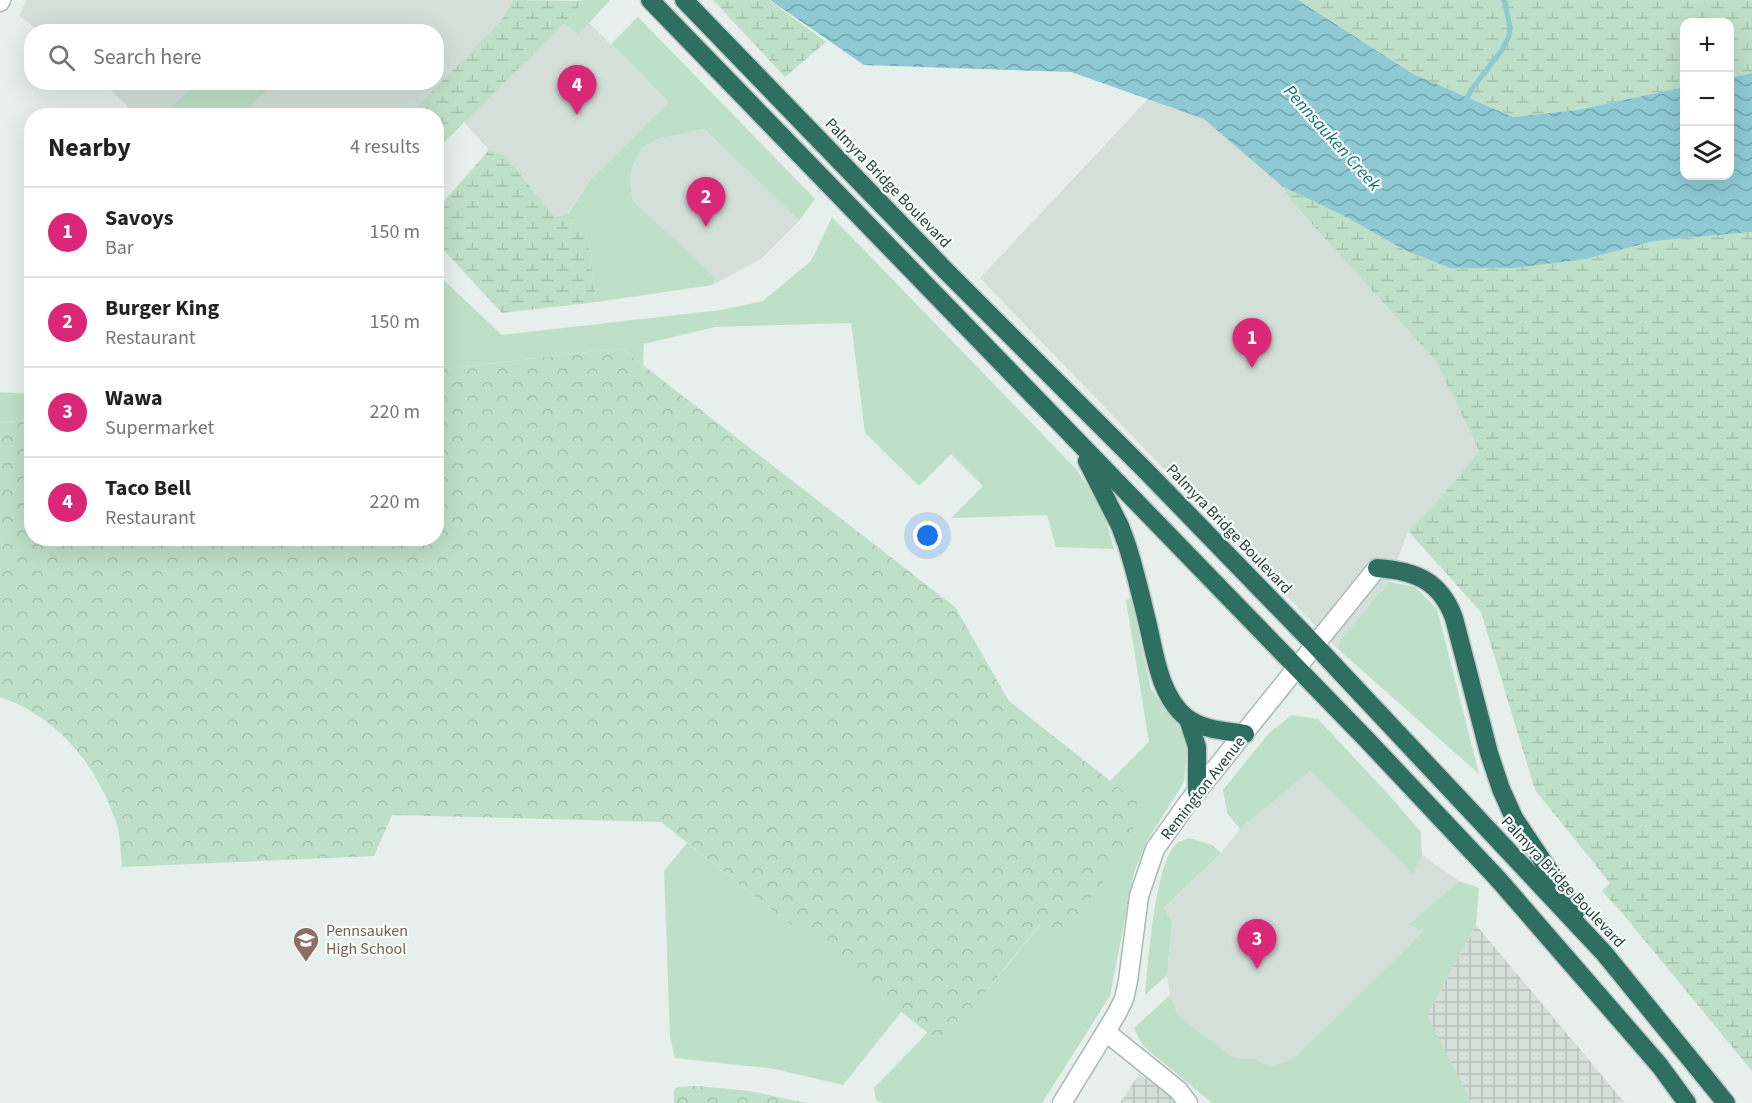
<!DOCTYPE html>
<html lang="en">
<head>
<meta charset="utf-8">
<style>
	:root { --surface:#fff; --page:#f2f2f2; --text:#222; --muted:#767676; --line:#e0e0e0; --accent:#db2777 }
	body { margin:0; font-family:"Source Sans 3",sans-serif; background:var(--page); color:var(--text) }
	.controls { position:absolute; right:18px; top:18px; display:grid; overflow:hidden; border-radius:12px; box-shadow:0 6px 24px #0002 }
	.controls button { width:54px; height:54px; display:grid; place-items:center; padding:0; border:0; border-bottom:2px solid var(--line); background:var(--surface); color:var(--text); font:30px sans-serif }
	.you { position:absolute; left:928px; top:536px; width:21px; height:21px; margin:-15px; border:4px solid #fff; border-radius:50%; background:#1a73e8; box-shadow:0 0 0 9px #1a73e833 }
	.badge { display:grid; place-items:center; width:39px; height:39px; border-radius:50%; background:var(--accent); color:#fff; font-size:20px; font-weight:700 }
	.pin { position:absolute; translate:-50% -50px; filter:drop-shadow(0 2px 3px #0008) }
	.pin::after { content:''; position:absolute; top:32px; width:21px; height:18px; background:inherit; clip-path:polygon(0 0,100% 0,50% 100%) }
	.list { margin:0; padding:0; list-style:none }
	h2 { display:flex; justify-content:space-between; align-items:center; height:78px; margin:0; padding:0 24px; font-size:26px }
	h2 small { font-size:20px; font-weight:400; color:var(--muted) }
	.list li { display:grid; grid-template-columns:39px 1fr auto; gap:18px; align-items:center; box-sizing:border-box; height:90px; padding:0 24px; border-top:2px solid var(--line) }
	.list b { display:block; font-size:22px; white-space:nowrap }
	.list p { margin:0; font-size:20px; white-space:nowrap; color:var(--muted) }
	.list em { font-size:20px; font-style:normal; color:var(--muted) }
	.icon { flex:none; width:33px; height:33px; fill:none; stroke:currentColor; stroke-width:2; stroke-linecap:round; stroke-linejoin:round }
	.map { position:relative; flex:none; width:1752px; height:1103px; overflow:hidden }
	.search { position:absolute; background:var(--surface); box-shadow:0 6px 24px #0002; left:24px; top:24px; width:420px; height:66px; display:flex; align-items:center; gap:15px; box-sizing:border-box; padding:0 21px; border-radius:24px; color:var(--muted); font-size:22px }
	.panel { position:absolute; background:var(--surface); box-shadow:0 6px 24px #0002; left:24px; top:108px; width:420px; height:438px; border-radius:24px }
	.map>svg:first-child { display:block }
</style>
</head>
<body>
<div class="map">
<svg width="1752" height="1103" viewBox="0 0 1752 1103">
	<defs>
		<pattern id="industrial-grid" width="8" height="8" patternUnits="userSpaceOnUse" patternTransform="scale(1.5)"><rect width="8" height="8" fill="#d4dfda"/><path d="M0 4h8M4 0v8" fill="none" stroke="#b6c1bc"/></pattern>
		<pattern id="wetland-marsh" width="20" height="14" patternUnits="userSpaceOnUse" patternTransform="scale(1.5)"><rect width="20" height="14" fill="#bfe0c8"/><path d="M1 5h8M5 5V1M11 12h8M15 12V8" fill="none" stroke="#a4c1ad"/></pattern>
		<pattern id="park-crowns" width="20" height="18" patternUnits="userSpaceOnUse" patternTransform="scale(1.5)"><rect width="20" height="18" fill="#bfe0c8"/><path d="M2 6a3 3 0 1 1 6 0M12 15a3 3 0 1 1 6 0" fill="none" stroke="#a4c1ad"/></pattern>
		<pattern id="water-waves" width="16" height="10" patternUnits="userSpaceOnUse" patternTransform="scale(1.5)"><rect width="16" height="10" fill="#8ec9d4"/><path d="M0 5q4-4 8 0t8 0" fill="none" stroke="#74a5ad"/></pattern>
	</defs>
	<rect width="100%" height="100%" fill="#e6efeb"/>
	<g fill="#d4dfda">
		<polygon points="27,0 513,0 501,21 409,116 137,115 103,83 436,82 436,32 41,32 19,16"/>
		<polygon points="589,23 669,102 590,180 568,213 555,217 504,155 489,150 464,122 564,24 579,34"/>
		<polygon points="1148,99 1204,119 1282,186 1292,202 1436,361 1479,451 1431,509 1408,531 1389,582 1341,639 1338,649 980,278"/>
		<polygon points="704,129 799,221 761,259 712,285 715,277 633,201 630,182 633,166 641,149 656,139"/>
		<polygon points="1310,771 1412,873 1422,855 1459,881 1408,925 1423,931 1294,1058 1270,1067 1256,1059 1234,1058 1178,1016 1170,995 1167,975 1172,923 1164,909 1221,853 1240,829"/>
	</g>
	<g fill="url(#industrial-grid)">
		<polygon points="1476,925 1625,1103 1209,1103 1427,1016"/>
		<polygon points="1139,1074 1182,1103 1120,1103"/>
	</g>
	<g fill="#bfe0c8">
		<polygon points="581,0 610,0 579,34 564,24 583,2"/>
		<polygon points="638,17 815,199 799,221 704,129 656,139 641,149 633,165 630,182 633,201 715,277 712,285 597,302 587,233 568,214 590,180 669,102 611,44"/>
		<polygon points="197,83 198,82 274,83 241,115 184,115 173,106"/>
		<polygon points="832,217 1077,470 1102,507 1114,549 1056,547 1047,515 951,518 983,486 951,454 919,486 865,433 851,323 715,327 644,344 643,365 621,348 437,370 436,273 502,335 721,310 763,301 811,261"/>
		<polygon points="31,391 31,419 0,423 0,392 28,394"/>
		<polygon points="1389,582 1415,587 1437,609 1479,774 1338,649 1341,639"/>
		<polygon points="1131,598 1151,689 1181,729 1187,752 1184,782 1147,841 1134,872 1110,996 1042,1103 882,1103 876,1100 874,1088 928,1032 943,1044 1041,924 1056,938 1137,803 1110,781 1149,742 1126,600"/>
		<polygon points="1292,715 1318,719 1389,795 1421,832 1422,855 1413,874 1310,771 1240,829 1227,813 1223,790 1269,733"/>
		<path d="M1189,838L1212,845L1221,853L1164,908L1172,923L1167,975L1145,995C1148,964 1155,863 1176,844C1179,841 1185,840 1189,838Z"/>
		<polygon points="687,843 902,1011 843,1085 775,1069 675,1058 670,1038 664,871"/>
		<polygon points="1459,881 1479,888 1476,925 1427,1016 1472,1103 1212,1103 1143,1046 1134,1028 1170,995 1178,1016 1234,1058 1256,1059 1270,1067 1294,1058 1423,931 1408,925"/>
	</g>
	<g fill="url(#wetland-marsh)">
		<polygon points="513,0 584,1 564,24 437,149 436,116 409,115 501,21"/>
		<polygon points="713,0 769,0 826,42 785,77"/>
		<polygon points="1298,0 1752,0 1752,73 1730,78 1730,22 1684,22 1684,87 1577,110 1513,117 1413,74"/>
		<polygon points="489,150 504,155 555,217 568,213 587,233 597,302 502,313 437,243 437,209"/>
		<polygon points="1282,186 1350,219 1404,250 1450,268 1586,259 1654,241 1752,232 1752,1071 1623,914 1602,891 1610,883 1535,790 1481,612 1408,531 1431,509 1479,451 1436,361 1292,202"/>
	</g>
	<g fill="url(#park-crowns)">
		<path d="M621,348L955,607L1009,701L1137,802L1131,847L1057,939L1040,924L943,1045L661,822L392,815L374,856L122,867C120,853 121,838 117,825C98,767 59,717 0,697V423L31,419L32,538H436L437,370Z"/>
		<polygon points="697,1086 749,1091 807,1103 674,1103 674,1089 678,1087"/>
	</g>
	<polygon fill="url(#water-waves)" points="770,0 1298,0 1413,74 1513,117 1577,110 1684,87 1684,176 1730,176 1730,78 1752,73 1752,232 1654,241 1586,259 1513,268 1450,268 1404,250 1350,219 1282,186 1204,119 1071,72 864,65"/>
	<g fill="none" stroke-linecap="round" stroke-linejoin="round">
		<polyline stroke="#8ec9d4" stroke-width="5" points="1465,104 1471,90 1502,50 1509,36 1510,26 1504,0"/>
		<g stroke="#a8b8b2" stroke-width="21">
			<g id="minor">
				<polyline points="0,2 1,0"/>
				<polyline points="1106,1032 1178,1090 1188,1103"/>
				<polyline points="1062,1103 1116,1015 1124,999 1128,981 1139,896 1155,849 1187,804 1377,568"/>
			</g>
		</g>
		<g stroke="#c2cac8" stroke-width="21">
			<g id="highway">
				<polyline points="650,0 1368,741 1498,879 1660,1066 1687,1103"/>
				<polyline points="684,0 946,271 1147,472 1315,645 1604,953 1726,1103"/>
				<path d="M1087,461L1120,526L1127,545C1135,570 1141,596 1147,621C1155,653 1159,696 1187,718C1203,730 1226,731 1245,734"/>
				<path d="M1377,568C1415,571 1440,580 1454,618L1489,753L1501,789L1514,818L1576,911"/>
				<polyline points="1188,719 1197,747 1197,792"/>
			</g>
		</g>
		<use href="#minor" stroke="#fff" stroke-width="18"/>
		<use href="#highway" stroke="#2f6f62" stroke-width="18"/>
	</g>
	<defs>
		<g id="school-pin" transform="scale(1.35)"><path d="M0 17L-7.5 6A9.5 9.5 0 1 1 7.5 6Z" fill="#8d6e63" stroke="#f7fbf9"/><path d="M0-5L7-2L0 1L-7-2ZM-4 1L0 2.5L4 1V4Q0 6-4 4Z" fill="#fff"/></g>
	</defs>
	<g fill-rule="evenodd">
		<use href="#school-pin" x="306" y="940"/>
	</g>
	<g text-anchor="middle" dominant-baseline="central" stroke-width="4.5" stroke-linejoin="round" paint-order="stroke">
		<g font-size="16" fill="#24423a" stroke="#f7fbf9">
			<text transform="translate(888 183) rotate(46)">Palmyra Bridge Boulevard</text>
			<text transform="translate(1229 529) rotate(46)">Palmyra Bridge Boulevard</text>
			<text transform="translate(1203 788) rotate(-52)">Remington Avenue</text>
			<text transform="translate(1563 882) rotate(47)">Palmyra Bridge Boulevard</text>
		</g>
		<g font-size="16" fill="#785e54" stroke="#f7fbf9" text-anchor="start">
			<text x="326" y="931">Pennsauken<tspan x="326" dy="18">High School</tspan></text>
		</g>
		<g font-size="18" font-style="italic" fill="#1c6f80" stroke="#f7fbf9">
			<text transform="translate(1332 138) rotate(48)">Pennsauken Creek</text>
		</g>
	</g>
</svg>
<div class="controls">
<button>+</button>
<button>−</button>
<button><svg class="icon" aria-label="layers" viewBox="0 0 24 24"><path d="M12 4l9 5-9 5-9-5zM3 14l9 5 9-5"/></svg></button>
</div>
<div class="you"></div>
<div class="pin badge" style="left:1252px;top:368px">1</div>
<div class="pin badge" style="left:706px;top:227px">2</div>
<div class="pin badge" style="left:1257px;top:969px">3</div>
<div class="pin badge" style="left:577px;top:115px">4</div>
<div class="search"><svg class="icon" aria-label="search" viewBox="0 0 24 24"><circle cx="10" cy="10" r="6"/><path d="M15 15l6 6"/></svg>Search here</div>
<section class="panel">
<h2>Nearby<small>4 results</small></h2>
<ul class="list">
<li><span class="badge">1</span><div><b>Savoys</b><p>Bar</p></div><em>150 m</em></li>
<li><span class="badge">2</span><div><b>Burger King</b><p>Restaurant</p></div><em>150 m</em></li>
<li><span class="badge">3</span><div><b>Wawa</b><p>Supermarket</p></div><em>220 m</em></li>
<li><span class="badge">4</span><div><b>Taco Bell</b><p>Restaurant</p></div><em>220 m</em></li>
</ul>
</section>
</div>
</body>
</html>
